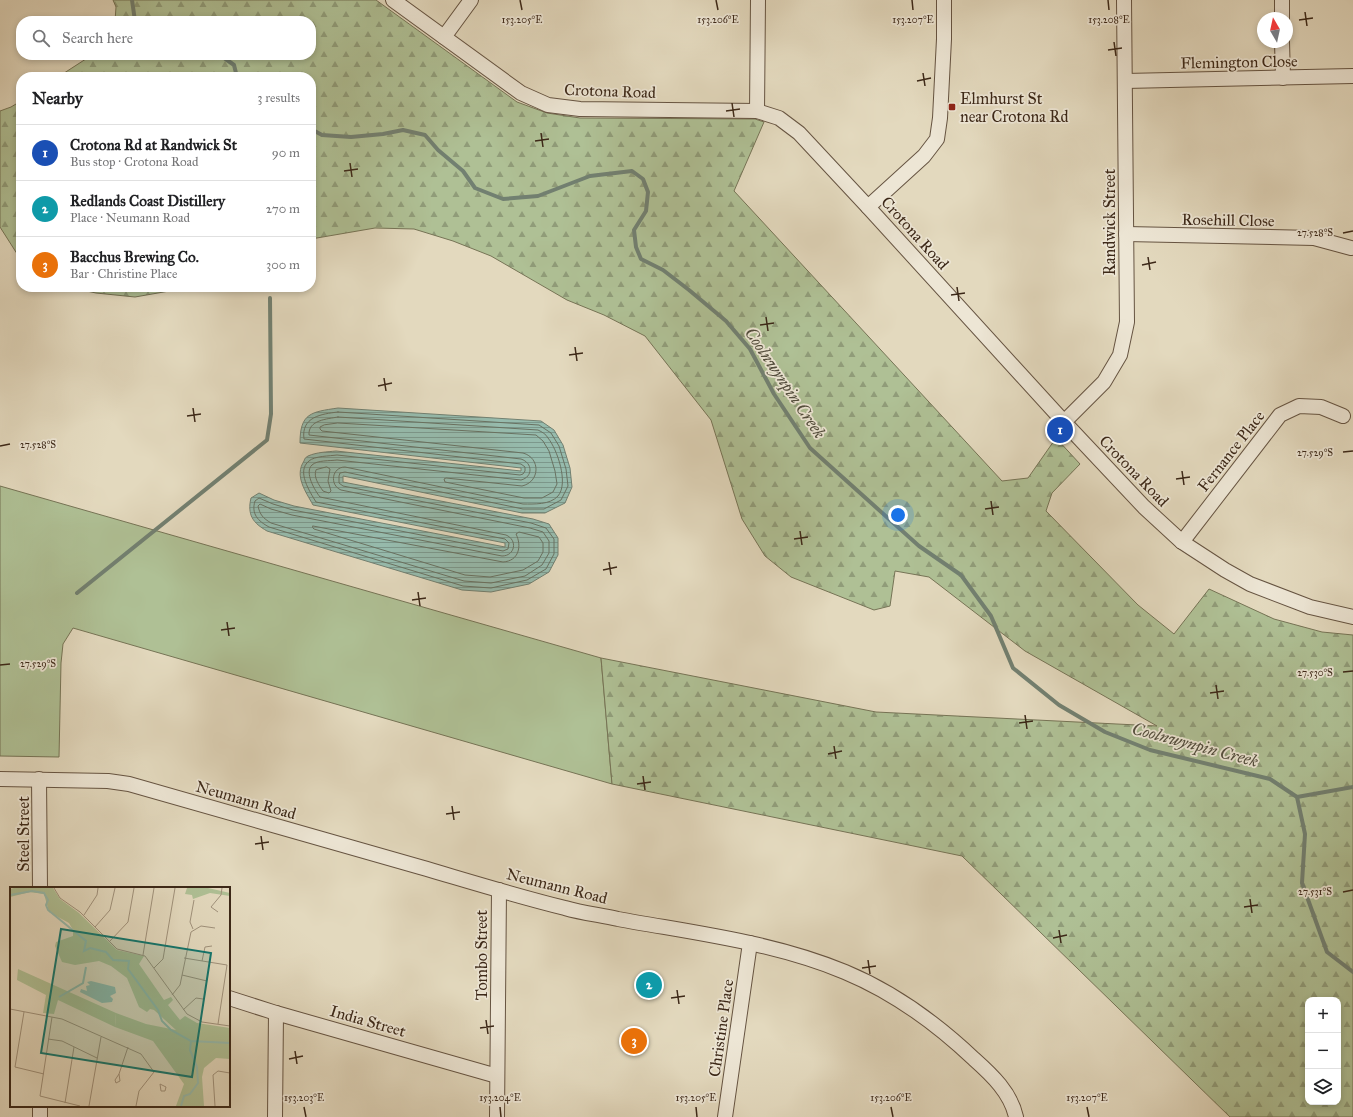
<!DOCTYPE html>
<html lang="en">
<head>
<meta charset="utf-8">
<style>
	:root { --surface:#fff; --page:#f2f2f2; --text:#202124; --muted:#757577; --line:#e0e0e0; --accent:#8f2418 }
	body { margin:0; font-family:"IM FELL Great Primer",serif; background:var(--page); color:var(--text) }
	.controls { position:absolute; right:12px; bottom:12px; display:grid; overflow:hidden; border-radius:8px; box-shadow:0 2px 6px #0003 }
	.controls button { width:36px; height:36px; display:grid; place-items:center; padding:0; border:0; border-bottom:1px solid var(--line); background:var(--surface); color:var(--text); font:20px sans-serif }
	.compass { position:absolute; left:1257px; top:12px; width:36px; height:36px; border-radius:50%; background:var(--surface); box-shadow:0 2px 6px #0003; rotate:351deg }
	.you { position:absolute; left:898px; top:515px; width:14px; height:14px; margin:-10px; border:3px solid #fff; border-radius:50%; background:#1a73e8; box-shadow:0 0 0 6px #1a73e833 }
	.badge { display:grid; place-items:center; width:26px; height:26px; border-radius:50%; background:var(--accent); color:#fff; font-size:13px; font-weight:700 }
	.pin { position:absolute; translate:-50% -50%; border:2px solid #fff; box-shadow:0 1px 4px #0006 }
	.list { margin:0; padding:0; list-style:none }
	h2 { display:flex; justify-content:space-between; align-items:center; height:52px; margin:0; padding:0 16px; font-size:17px }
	h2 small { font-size:13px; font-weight:400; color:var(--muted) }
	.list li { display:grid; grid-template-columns:26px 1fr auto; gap:12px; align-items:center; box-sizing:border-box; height:56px; padding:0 16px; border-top:1px solid var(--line) }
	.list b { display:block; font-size:15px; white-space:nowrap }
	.list p { margin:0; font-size:13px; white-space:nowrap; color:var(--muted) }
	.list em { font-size:13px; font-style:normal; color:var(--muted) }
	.icon { flex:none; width:22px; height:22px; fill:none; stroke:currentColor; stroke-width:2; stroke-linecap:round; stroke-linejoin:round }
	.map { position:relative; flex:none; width:1353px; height:1117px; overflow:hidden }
	.search { position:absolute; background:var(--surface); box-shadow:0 2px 6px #0003; left:16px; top:16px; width:300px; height:44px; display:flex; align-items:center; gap:10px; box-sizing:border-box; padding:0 14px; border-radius:16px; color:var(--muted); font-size:15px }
	.panel { position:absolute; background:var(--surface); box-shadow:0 2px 6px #0003; left:16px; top:72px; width:300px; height:220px; border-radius:16px }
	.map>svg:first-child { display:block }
</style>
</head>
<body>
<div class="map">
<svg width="1353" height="1117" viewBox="0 0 1353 1117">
	<defs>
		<pattern id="forest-firs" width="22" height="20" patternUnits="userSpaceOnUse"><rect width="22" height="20" fill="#afc095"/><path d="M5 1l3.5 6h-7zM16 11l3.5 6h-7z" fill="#909c79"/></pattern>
		<pattern id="water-rules" width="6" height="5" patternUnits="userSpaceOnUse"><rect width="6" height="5" fill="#96bbad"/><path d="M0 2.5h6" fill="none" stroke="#7c988c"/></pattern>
	</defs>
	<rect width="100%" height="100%" fill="#e3d9be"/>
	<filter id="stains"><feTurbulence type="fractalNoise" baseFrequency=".005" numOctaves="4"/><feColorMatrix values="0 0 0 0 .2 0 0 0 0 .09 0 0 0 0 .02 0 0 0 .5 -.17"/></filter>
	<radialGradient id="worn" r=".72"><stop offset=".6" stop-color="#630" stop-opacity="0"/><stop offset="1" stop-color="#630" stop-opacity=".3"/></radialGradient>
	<polygon fill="#afc095" stroke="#767456" points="0,486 601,658 612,784 73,628 63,644 61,663 59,757 0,756"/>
	<g fill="url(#forest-firs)" stroke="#767456" fill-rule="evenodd">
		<path d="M113,0H376L517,102L547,113L580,118L755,119L764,122L734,191L1002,481L1028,478L1056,438L1080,464L1052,493L1046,511L1138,605L1174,634L1209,589L1274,619L1322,632L1353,635V1117H1230L962,856L612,784L601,658L876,712L1157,726L1025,651L929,577L895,571L890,606L874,610L791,577L765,556L742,519L711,420L645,336L604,315L567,300L491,256L453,241L414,229L375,228L311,239V77H58L92,55H311V21H115L116,7ZM1308,1000H1338V1102H1308Z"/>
		<polygon points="21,101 21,260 0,227 0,111 11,107"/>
		<polygon points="68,287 182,287 175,290 135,297 96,293"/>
	</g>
	<path fill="url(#water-rules)" stroke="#728071" d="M338,408L541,421L554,430L563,445L570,468L572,487L565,503L545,513H522L343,476V482L533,519L549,524L558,538V555L549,572L529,584L491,592L462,590L267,531C253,523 247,515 251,498L259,493L274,500L294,506L505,547V543L313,505C306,492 294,476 304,461C305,458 305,458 308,456C317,452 327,452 336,451L521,471V468L300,443C300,413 311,412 338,408Z"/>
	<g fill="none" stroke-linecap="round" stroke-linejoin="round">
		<g stroke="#697262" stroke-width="1">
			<path d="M338,412L539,425L551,433L559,446L566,469L568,486L561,500L544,509H523L345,472L340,473L339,476V483L343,486L531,523L546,528L554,539V554L546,569L527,580L491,588L463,586L269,527C258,521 251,514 255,501L259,498L273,504L293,510L503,551L508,549L509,543L505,539L316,502C310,492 296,471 309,461C314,456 330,456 337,455L520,475L523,474L525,471V467L521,464L304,439C301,417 321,414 338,412Z"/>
			<path d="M338,417L538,430C542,432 546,434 548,438C557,449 569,483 558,496C550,505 534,504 523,504L345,467C332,467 329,485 341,490L530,528L543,532L549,541V553L542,565L525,576L491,583L464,581L271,523C263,518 260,515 258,506L260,504L271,509L292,515L502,556C515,556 518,540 506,535L320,497C315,491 304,472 312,465C317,460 330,461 337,460L521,480C533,477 533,463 521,459L309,435C308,420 327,419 338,417Z"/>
			<path d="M338,423L536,435L543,441L549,451L555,471L557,484L553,492L542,498H524L445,482L444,479L446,478L522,486C540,482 541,458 523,453L322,431L320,429V427L324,425Z"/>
			<path d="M327,467L330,469L328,481L331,491L329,493L323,491C319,485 313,477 316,470Z"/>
			<path d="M313,526L503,562C519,561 522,546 516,534L519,532L539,537L543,543V552L538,561L523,570L490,577L465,575L314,529L313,528Z"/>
		</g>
		<g stroke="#728071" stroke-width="4">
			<polyline points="132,0 135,21"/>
			<polyline points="220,55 234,65 237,77"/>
			<polyline points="311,129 322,135 351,137 383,134 403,130 425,135 438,150 463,171 475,188 503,199 538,196 590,176 632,171 643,179 648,192 646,211 634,230 636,247 641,259 663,270 689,290 726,321 750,349 774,394 810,448 919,546 961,575 991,616 1013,668 1059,705 1105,732 1150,750 1270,779 1297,797 1305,834 1302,883 1327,952 1353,972"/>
			<polyline points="77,593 267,440 271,414 270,298"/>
			<polyline points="1297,797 1353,787"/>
		</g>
		<g stroke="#665442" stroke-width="16">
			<g id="minor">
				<polyline points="393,0 521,93 548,105 580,109 757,111 779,118 799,133 868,207 1064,422 1144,507 1182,542 1225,570 1250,584 1310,607 1353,617"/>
				<polyline points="1282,0 1282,18"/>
				<polyline points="444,37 471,0"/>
				<polyline points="1282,42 1283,78"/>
				<polyline points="1125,81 1353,76"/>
				<polyline points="757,111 758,0"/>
				<polyline points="868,207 924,156 937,139 940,118 944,39 944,0"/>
				<polyline points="1126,234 1314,238 1351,248"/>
				<polyline points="1064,422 1104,382 1120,355 1127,322 1124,0"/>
				<polyline points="1182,542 1280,415 1299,406 1321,407 1343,416"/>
				<path d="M0,779L108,781L129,784C226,812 323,839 420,867C468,881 516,896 565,908C582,913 600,915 618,919C694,933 773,942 845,972C893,992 936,1023 974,1059C992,1075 1011,1093 1016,1117"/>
				<polyline points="39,779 40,888"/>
				<polyline points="229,998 276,1013 497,1076"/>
				<polyline points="40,1117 40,1106"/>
				<polyline points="275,1117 276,1013"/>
				<polyline points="497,1117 499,890"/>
				<polyline points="725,1117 750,943"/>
			</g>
		</g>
		<use href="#minor" stroke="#ede6d5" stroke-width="14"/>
	</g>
	<path fill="none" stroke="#3c2818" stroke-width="1.5" d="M520,0L522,10M716,0L718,10M912,0L913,10M1108,0L1109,10M1305,12L1307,26M1299,20L1313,18M1114,42L1116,56M1108,50L1122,48M923,73L925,86M917,81L931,78M732,103L734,117M726,111L740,109M541,133L543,147M535,141L549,139M350,163L352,177M344,171L358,169M1343,233L1353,231M1148,257L1150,270M1142,265L1156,262M957,287L959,301M951,295L965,293M766,317L768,331M760,325L774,323M575,347L577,361M569,355L583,353M384,378L386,391M378,386L392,383M193,408L195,422M187,416L201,414M0,446L10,444M1343,452L1353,451M1182,471L1184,485M1176,479L1190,477M991,501L993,515M985,509L999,507M800,531L802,545M794,539L808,537M609,562L611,575M603,570L617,567M418,592L420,606M412,600L426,598M227,622L229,636M221,630L235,628M0,665L10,664M1343,672L1353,671M1216,685L1218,699M1210,693L1224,691M1025,715L1027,729M1019,723L1033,721M834,746L836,759M828,754L842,751M643,776L645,790M637,784L651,782M452,806L454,820M446,814L460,812M261,836L263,850M255,844L269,842M1343,892L1353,890M1250,899L1252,913M1244,907L1258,905M1059,930L1061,943M1053,938L1067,935M868,960L870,974M862,968L876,966M677,990L679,1004M671,998L685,996M486,1020L488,1034M480,1028L494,1026M295,1051L297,1064M289,1059L303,1056M304,1107L306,1117M500,1107L501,1117M696,1107L697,1117M891,1107L893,1117M1087,1107L1089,1117"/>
	<rect fill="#8f2418" stroke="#ede6d5" stroke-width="1.5" x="948" y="103" width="8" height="8" rx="2"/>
	<g text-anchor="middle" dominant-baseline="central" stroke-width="3.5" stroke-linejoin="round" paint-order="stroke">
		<g font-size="16" fill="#3c2818" stroke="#ede6d5">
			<text transform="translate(1239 62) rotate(-1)">Flemington Close</text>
			<text transform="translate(610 91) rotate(2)">Crotona Road</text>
			<text transform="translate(1228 220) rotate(1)">Rosehill Close</text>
			<text transform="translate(1109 222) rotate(-90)">Randwick Street</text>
			<text transform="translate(915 233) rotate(48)">Crotona Road</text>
			<text transform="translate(1231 451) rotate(-52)">Fernance Place</text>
			<text transform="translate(1134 471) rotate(46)">Crotona Road</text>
			<text transform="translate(246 800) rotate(16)">Neumann Road</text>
			<text transform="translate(23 834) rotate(-90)">Steel Street</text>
			<text transform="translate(557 886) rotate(14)">Neumann Road</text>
			<text transform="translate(481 955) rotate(-90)">Tombo Street</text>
			<text transform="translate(368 1021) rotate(16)">India Street</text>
			<text transform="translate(721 1028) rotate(-82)">Christine Place</text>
		</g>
		<g font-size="16" fill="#3c2818" stroke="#ede6d5" text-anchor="start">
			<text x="960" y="98">Elmhurst St<tspan x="960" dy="18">near Crotona Rd</tspan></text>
		</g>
		<g font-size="17" font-style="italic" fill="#524d3d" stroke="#ede6d5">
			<text transform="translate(785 383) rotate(56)">Coolnwynpin Creek</text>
			<text transform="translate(1195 745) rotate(15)">Coolnwynpin Creek</text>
		</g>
	</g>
	<g transform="translate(10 887)">
		<rect width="220" height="220" fill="#e3d9be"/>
		<path d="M177,1H198L220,6V9L200,6L183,12L182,8L175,7ZM8,82L106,126L105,140L48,113L44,127L33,126L36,108L7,93Z" fill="#afc095"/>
		<path d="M4,1H43L50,12L69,26L107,63L134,69L129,77L154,113L161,110L163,113L158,118L170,133L175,129L187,136L220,141V172L206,171L194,181L192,190L194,219H166L174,197L143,154L105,140L106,126L136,137L166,143L144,123L140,122L137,125L129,120L117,91L101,79L89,74L65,78L52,75L45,59L46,55L63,49V43L59,36L39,25L34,7L20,5L0,10V2Z" fill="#afc095"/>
		<path d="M81,94L105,100L106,106L100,109L103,112L102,115L92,116L70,105L71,102L77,104L76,99L80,98L77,95Z" fill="#96bbad"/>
		<path fill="none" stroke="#96bbad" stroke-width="2" d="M0,8L22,4L34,6L38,13L36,18L38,23L76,54L74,64L80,61L96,65L103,73L119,74L118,82L148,123L152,134L161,143L181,154L180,163L187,180L188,196L180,207L174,209L171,219M49,110L73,96L76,80M181,154L220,156"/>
		<path fill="none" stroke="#a0927c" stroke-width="1" d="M44,1L50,11L70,25L107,62L135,69L177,127L192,135L220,139M208,25L201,20L211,8L212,1M74,28L87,8L88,1M85,40L100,23L105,1M183,42L180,35L184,13M100,54L118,35L124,1M133,68L144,1M174,71L217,78L208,137M192,74L195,60L202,59M144,81L153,72L165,1M172,88L197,94M162,108L170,98L181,45L191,39L205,41M0,122L52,132L131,167L144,185L129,204L126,219M173,123L186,111L193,112M14,125L5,180L34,187M42,130L30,209L70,219M38,152L52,154L87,171M109,187L118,160M109,187L110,194L106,196L105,193ZM150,197L156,200L155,204H151ZM55,216L64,160M79,219L91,150M205,219L203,188L208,184L220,186"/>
		<path fill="#0f766e" fill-opacity="0.15" stroke="#0f766e" stroke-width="2" d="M51,42L201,66L182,190L31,166Z"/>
		<rect width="220" height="220" fill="none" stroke="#3c2818" stroke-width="2"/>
	</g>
	<g font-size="10" text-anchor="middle" fill="#3c2818" stroke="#ede6d5" stroke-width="3.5" stroke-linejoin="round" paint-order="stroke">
		<text x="522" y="23">153.205°E</text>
		<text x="718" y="23">153.206°E</text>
		<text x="913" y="23">153.207°E</text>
		<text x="1109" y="23">153.208°E</text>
		<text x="1315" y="236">27.528°S</text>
		<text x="38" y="448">27.528°S</text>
		<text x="1315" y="456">27.529°S</text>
		<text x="38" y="667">27.529°S</text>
		<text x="1315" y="676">27.530°S</text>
		<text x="1315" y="895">27.531°S</text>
		<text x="304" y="1101">153.203°E</text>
		<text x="500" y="1101">153.204°E</text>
		<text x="696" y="1101">153.205°E</text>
		<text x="891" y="1101">153.206°E</text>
		<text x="1087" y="1101">153.207°E</text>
	</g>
	<rect width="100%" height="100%" filter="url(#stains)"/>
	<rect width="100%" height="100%" fill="url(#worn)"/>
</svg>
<div class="controls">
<button>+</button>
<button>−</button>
<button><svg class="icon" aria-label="layers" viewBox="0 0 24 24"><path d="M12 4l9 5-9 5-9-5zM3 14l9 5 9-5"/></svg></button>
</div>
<svg class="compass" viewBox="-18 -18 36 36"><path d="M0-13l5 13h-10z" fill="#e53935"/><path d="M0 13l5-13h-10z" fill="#757577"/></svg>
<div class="you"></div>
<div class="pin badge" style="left:1060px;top:430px;background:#1a4fb4">1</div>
<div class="pin badge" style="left:649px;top:985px;background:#0f9aa8">2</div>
<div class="pin badge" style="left:634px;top:1041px;background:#e8710a">3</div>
<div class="search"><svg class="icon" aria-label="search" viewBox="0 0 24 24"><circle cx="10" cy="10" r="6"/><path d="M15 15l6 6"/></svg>Search here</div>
<section class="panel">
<h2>Nearby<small>3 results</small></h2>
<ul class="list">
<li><span class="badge" style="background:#1a4fb4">1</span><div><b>Crotona Rd at Randwick St</b><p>Bus stop · Crotona Road</p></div><em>90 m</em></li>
<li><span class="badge" style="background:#0f9aa8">2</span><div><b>Redlands Coast Distillery</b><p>Place · Neumann Road</p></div><em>270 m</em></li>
<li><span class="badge" style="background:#e8710a">3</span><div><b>Bacchus Brewing Co.</b><p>Bar · Christine Place</p></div><em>300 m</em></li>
</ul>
</section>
</div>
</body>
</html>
